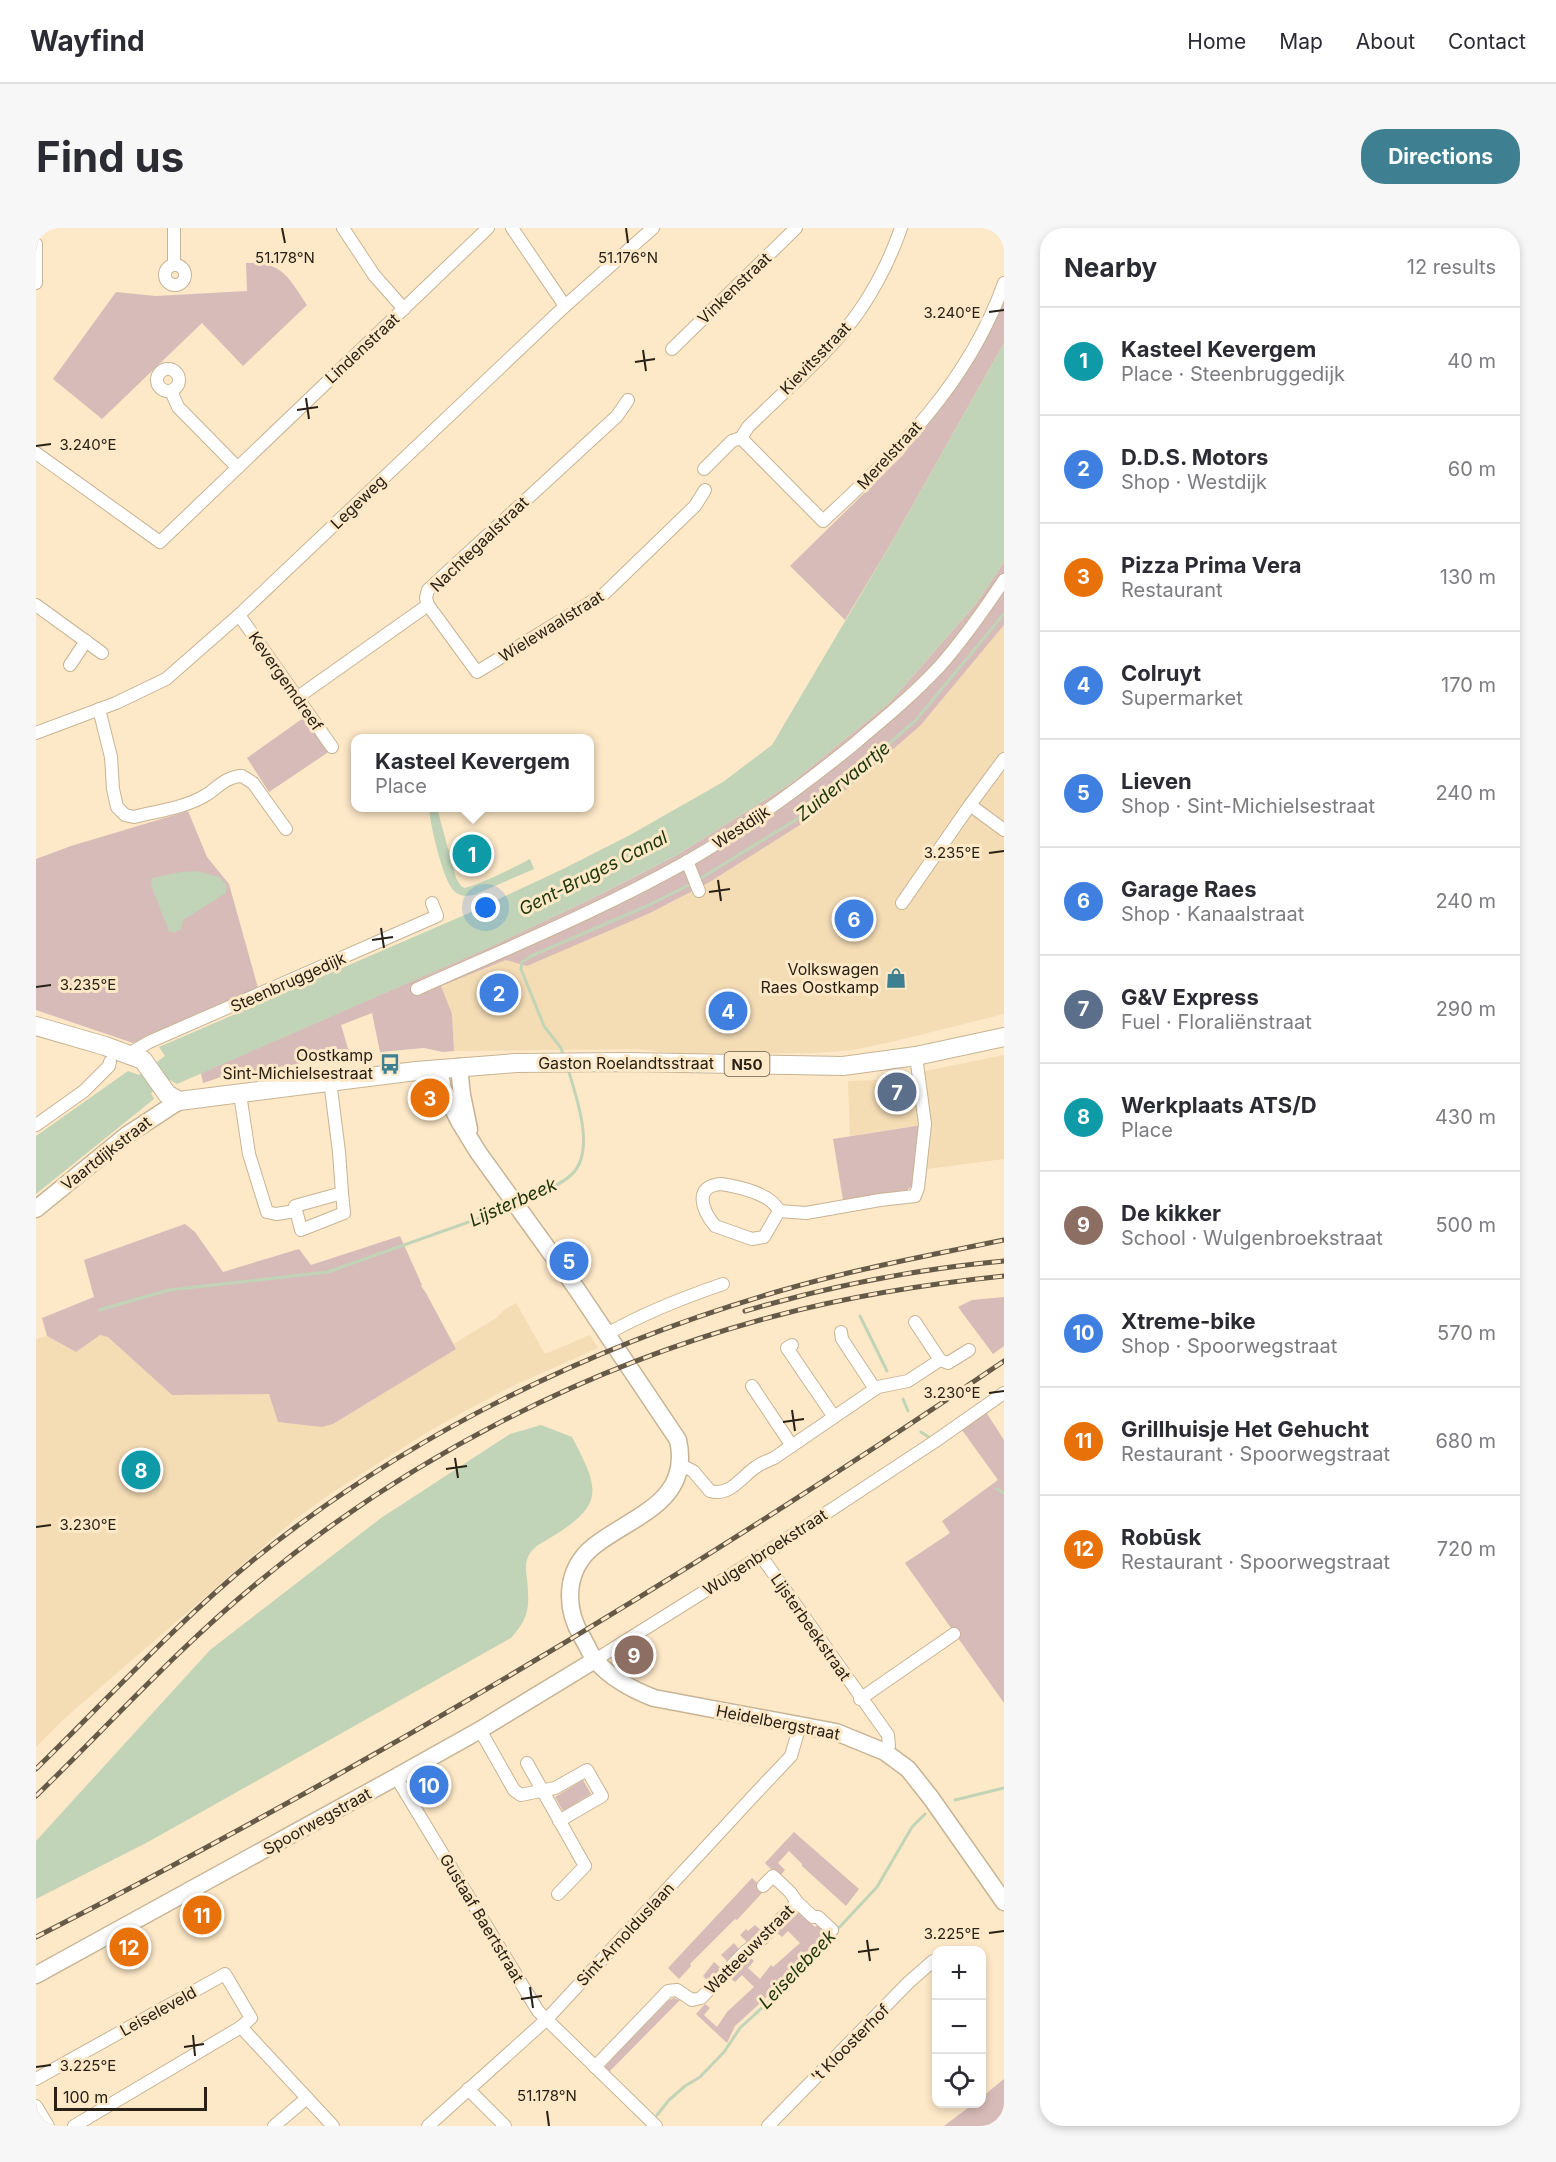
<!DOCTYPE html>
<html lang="en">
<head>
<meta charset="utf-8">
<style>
	:root { --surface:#fff; --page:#f7f7f7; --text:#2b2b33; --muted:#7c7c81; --line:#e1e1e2; --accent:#3e8091 }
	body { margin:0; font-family:Inter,sans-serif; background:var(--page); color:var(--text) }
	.controls { position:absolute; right:18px; bottom:18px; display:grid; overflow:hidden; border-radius:12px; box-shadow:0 3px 9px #0003 }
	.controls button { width:54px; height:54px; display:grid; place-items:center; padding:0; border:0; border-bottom:2px solid var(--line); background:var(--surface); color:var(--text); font:30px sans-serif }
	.scale { position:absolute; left:18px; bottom:15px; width:153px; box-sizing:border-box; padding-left:6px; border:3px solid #292115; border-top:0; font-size:16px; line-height:21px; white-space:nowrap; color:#292115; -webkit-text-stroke:4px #fde8c7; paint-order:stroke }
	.you { position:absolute; left:450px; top:680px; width:21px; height:21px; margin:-15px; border:4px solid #fff; border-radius:50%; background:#1a73e8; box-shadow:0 0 0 9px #1a73e833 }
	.badge { display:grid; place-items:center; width:39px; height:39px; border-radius:50%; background:var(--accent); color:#fff; font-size:20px; font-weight:700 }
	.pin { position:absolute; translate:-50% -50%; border:3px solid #fff; box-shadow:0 2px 6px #0006 }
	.popup { position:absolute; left:315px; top:506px; width:243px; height:78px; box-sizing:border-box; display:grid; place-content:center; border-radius:12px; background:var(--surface); filter:drop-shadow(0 2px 4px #0005); font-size:20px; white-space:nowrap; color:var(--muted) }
	.popup b { font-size:22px; color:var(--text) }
	.popup::after { content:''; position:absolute; left:50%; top:100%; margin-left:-12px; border:12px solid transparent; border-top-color:var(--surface) }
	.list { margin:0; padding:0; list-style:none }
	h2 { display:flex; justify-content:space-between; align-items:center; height:78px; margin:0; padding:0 24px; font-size:26px }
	h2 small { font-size:20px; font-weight:400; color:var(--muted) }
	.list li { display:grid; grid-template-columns:39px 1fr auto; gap:18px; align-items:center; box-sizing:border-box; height:108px; padding:0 24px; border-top:2px solid var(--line) }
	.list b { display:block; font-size:22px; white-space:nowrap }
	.list p { margin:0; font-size:20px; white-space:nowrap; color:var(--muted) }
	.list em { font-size:20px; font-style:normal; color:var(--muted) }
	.icon { flex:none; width:33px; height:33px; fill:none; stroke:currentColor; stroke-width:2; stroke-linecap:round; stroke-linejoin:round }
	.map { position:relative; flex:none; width:968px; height:1898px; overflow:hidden; border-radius:24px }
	header { display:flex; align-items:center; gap:36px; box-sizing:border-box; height:84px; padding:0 30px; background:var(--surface); border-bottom:2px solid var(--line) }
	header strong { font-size:28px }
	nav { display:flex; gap:33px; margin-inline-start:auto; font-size:21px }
	.intro { display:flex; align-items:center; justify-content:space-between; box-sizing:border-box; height:144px; padding:0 36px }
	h1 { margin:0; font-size:42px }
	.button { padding:15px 27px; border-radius:24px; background:var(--accent); color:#fff; font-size:21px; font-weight:700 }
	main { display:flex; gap:36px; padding:0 36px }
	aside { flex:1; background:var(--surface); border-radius:24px; box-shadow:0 3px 9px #0003 }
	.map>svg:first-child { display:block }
</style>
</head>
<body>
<header>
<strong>Wayfind</strong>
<nav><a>Home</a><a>Map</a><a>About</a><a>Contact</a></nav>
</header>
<div class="intro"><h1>Find us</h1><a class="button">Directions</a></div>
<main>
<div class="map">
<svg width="968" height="1898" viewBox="0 0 968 1898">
	<rect width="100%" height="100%" fill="#fde8c7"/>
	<g fill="#f4dcb5">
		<polygon points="968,397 968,786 855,814 817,822 777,825 644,826 601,821 418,823 416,786 404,758 470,732 614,685 672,655 783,585 884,498"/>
		<polygon points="968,827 968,931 891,941 891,896 814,908 812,853 845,852"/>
		<polygon points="480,1075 509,1126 554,1107 562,1120 479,1157 429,1183 390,1205 294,1266 258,1292 29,1490 0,1519 0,1111 11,1108 40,1124 64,1107 73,1109 136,1167 233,1166 286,1199 297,1196 419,1121 417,1116 459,1091 468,1082"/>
	</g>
	<g fill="#d7bbb8">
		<path d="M210,35C247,34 252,49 271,77L207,138L166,95L66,191L17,151L80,64L120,68L211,63Z"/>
		<polygon points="968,69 968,115 857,312 809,392 754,338 867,227 935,135"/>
		<polygon points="968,334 968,397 884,498 783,585 672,655 614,685 491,738 470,732 405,758 416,786 418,823 407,824 388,820 344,824 336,785 305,797 314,827 185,849 167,855 165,845 449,721 557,670 641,627 754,556 853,475 939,377"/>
		<polygon points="270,488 294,523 233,564 211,530"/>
		<polygon points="152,583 171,629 193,656 222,760 97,815 0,782 0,631 35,618"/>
		<polygon points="886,897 877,957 871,962 807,972 797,911"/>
		<polygon points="149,996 159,1004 187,1044 263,1021 275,1037 364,1008 386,1057 385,1058 390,1065 420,1121 297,1196 286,1199 242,1194 233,1166 136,1167 72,1109 64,1107 40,1124 11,1108 6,1090 58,1069 48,1032"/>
		<polygon points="968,1069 968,1118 957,1126 922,1079 936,1072"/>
		<polygon points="950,1184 968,1212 968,1475 869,1335 914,1305 906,1293 962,1252 926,1202"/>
		<polygon points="547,1552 555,1566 527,1583 519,1569"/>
		<polygon points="758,1604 823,1661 810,1678 766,1638 766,1636 753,1623 742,1635 749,1642 743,1649 729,1635"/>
		<polygon points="716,1650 729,1662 701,1692 699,1691 654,1736 655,1738 643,1751 632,1740"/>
		<polygon points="763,1684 779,1699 783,1696 794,1707 778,1720 747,1754 699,1798 691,1815 660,1786 669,1776 674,1780 668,1787 681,1799 691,1784 718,1759 706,1747 699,1754 694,1750 714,1729 718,1733 712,1740 724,1751 735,1737 737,1739 764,1715 752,1703 746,1709 741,1705"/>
		<polygon points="719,1697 725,1702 711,1714 704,1707 710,1701 712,1703"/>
		<polygon points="698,1715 703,1721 691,1733 685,1727"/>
		<polygon points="678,1734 685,1740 672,1753 667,1748"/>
		<polygon points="638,1770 644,1772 572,1845 567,1840 633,1772"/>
		<polygon points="968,1851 968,1898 908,1898 937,1876 945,1876 946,1869"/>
	</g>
	<g fill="#c1d4b7">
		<polygon points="968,115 968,334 939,377 853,475 754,556 641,627 557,670 450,721 141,856 134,852 115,865 118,871 0,966 0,908 92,843 103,847 129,828 123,819 431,686 527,641 594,607 687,554 736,517 857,312"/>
		<path d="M393,580H401L420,650L425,658L429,660C452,653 473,642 494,631L498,641L438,667C431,668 425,669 419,664C407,654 394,596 393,580Z"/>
		<polygon points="161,643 183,649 190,656 190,665 147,692 145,701 138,705 133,703 115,657 116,650 145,644"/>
		<path d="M505,1197L536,1209C564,1262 569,1277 514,1310C503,1317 495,1319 491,1332C489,1337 490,1344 491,1350C493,1377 495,1388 475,1410L112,1614L0,1671V1613L174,1422L345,1290L474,1206Z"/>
	</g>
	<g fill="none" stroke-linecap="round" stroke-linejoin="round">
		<g stroke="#c1d4b7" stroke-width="3">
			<polyline points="662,652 779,580 879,493 968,386"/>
			<polyline points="528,829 525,820 508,798 485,741 486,734 495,728 611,678 657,655"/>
			<path d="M487,975C501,967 528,956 538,944C559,920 540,868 532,841"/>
			<polyline points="63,1082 133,1062 292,1044 475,979"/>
			<polyline points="824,1088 851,1143"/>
			<polyline points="867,1171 872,1183"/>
			<polyline points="885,1204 894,1210"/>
			<polyline points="961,1261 968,1265"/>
			<polyline points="919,1572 968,1560"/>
			<polyline points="621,1887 633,1872 649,1858 664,1849 688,1824 704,1800 741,1766 841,1659 876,1599 889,1586"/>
		</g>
		<g stroke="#c7b494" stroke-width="14">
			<g id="street">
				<polyline points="138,0 138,37"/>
				<polyline points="307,0 338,47 368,81"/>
				<polyline points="476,0 529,78"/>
				<polyline points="0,16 0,55"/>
				<circle cx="139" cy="47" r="10"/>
				<polyline points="636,121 760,0"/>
				<circle cx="132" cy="152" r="11"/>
				<polyline points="135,163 142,179 201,239"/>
				<polyline points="592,172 581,188 392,362 390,370 392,377 441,444 568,366 659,278 669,262"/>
				<path d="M705,210L787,293C863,223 933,154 968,55"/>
				<polyline points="0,225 124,314 452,0"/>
				<path d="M668,241L696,213L705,210L712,199C747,164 796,123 824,82C841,57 855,29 865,0"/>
				<polyline points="0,377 66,425"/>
				<polyline points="203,387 296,519"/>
				<polyline points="34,437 50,413"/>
				<polyline points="262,469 392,377"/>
				<path d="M63,481L75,529L77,561L81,579L89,587L98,589C121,583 149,580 170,567C181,560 191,548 206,548L217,555L250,601"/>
				<polyline points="0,505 80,475 130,451 203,387 529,78 617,0"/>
				<polyline points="968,531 934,577 968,602"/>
				<polyline points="651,633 663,663"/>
				<polyline points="866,675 934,577"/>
				<path d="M381,761C472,720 565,682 652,633C709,600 761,562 812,521C843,495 875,469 903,439C927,412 948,382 968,352"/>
				<polyline points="91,827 113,814 401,688 396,675"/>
				<polyline points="294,853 303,924 306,965 259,978 265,1002 308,985 306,965"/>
				<polyline points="204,866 213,926 231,984 240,986 260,983"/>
				<polyline points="0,897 48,863 73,838 74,834"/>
				<path d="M685,956C703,959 735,965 743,983L728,1009L716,1011L679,998C666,982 657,958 685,956Z"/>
				<polyline points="743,983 770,985 844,972 879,968 882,960 889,896 880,828"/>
				<polyline points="805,1104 806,1111 839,1161"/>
				<path d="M571,1106C608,1085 646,1070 687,1056"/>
				<polyline points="756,1117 751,1120 798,1189"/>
				<polyline points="904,1132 912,1135 933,1122"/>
				<polyline points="716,1158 756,1218"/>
				<path d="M645,1237L657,1243L674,1263C694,1269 706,1248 720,1239C725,1235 732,1233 738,1230L842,1159L872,1153L904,1132L879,1094"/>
				<polyline points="725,1328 852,1507 853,1518 849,1524"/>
				<polyline points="559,1432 725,1328 898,1214 968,1165"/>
				<polyline points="824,1471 918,1406"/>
				<polyline points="444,1502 478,1562 485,1567 519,1560 551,1542 566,1568 523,1593"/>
				<polyline points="491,1535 549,1638 522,1666"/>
				<polyline points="360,1549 502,1783 620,1898"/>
				<polyline points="727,1658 737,1648 754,1664 761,1674 777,1689 782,1689 796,1702"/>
				<polyline points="559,1839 632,1763 641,1762 656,1772 665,1770 710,1723 726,1711 761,1674"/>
				<polyline points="0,1851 189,1746 215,1790 205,1799"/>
				<polyline points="432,1861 469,1898"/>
				<polyline points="0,1878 12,1898"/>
				<polyline points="38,1898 205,1799 297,1898"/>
				<polyline points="238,1898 271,1870"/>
				<polyline points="392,1898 511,1791 720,1565 755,1528 764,1497"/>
				<polyline points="732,1898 873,1754 897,1733"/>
			</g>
		</g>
		<g stroke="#c7b494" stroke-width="19">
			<g id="secondary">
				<polyline points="423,839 426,867 433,901"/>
				<path d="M403,841L407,861L423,893L442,924L540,1060L642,1212C656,1274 596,1288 558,1318C529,1341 528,1379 546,1409C551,1417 554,1426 560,1433C575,1450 597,1462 618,1470L800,1504L849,1524L872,1541L895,1570L968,1674"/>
				<polyline points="0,981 91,907 143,873"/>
				<polyline points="0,1747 360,1549 444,1502 559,1432"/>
			</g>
		</g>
		<g stroke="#c7b494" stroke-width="20">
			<polyline id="primary" points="0,798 69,818 107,832 131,866 143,873 380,843 480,835 592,834 807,838 880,828 968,809"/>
		</g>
		<use href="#street" stroke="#fff" stroke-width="12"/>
		<use href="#secondary" stroke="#fff" stroke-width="16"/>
		<use href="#primary" stroke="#fff" stroke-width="18"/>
		<g stroke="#655a48" stroke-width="5">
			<g id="rail">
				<path d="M709,1083C794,1058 880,1041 968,1033"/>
				<path d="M0,1541C72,1471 138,1397 216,1333C371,1207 556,1117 747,1062C820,1041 894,1027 968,1012"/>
				<path d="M0,1568C73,1497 141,1421 220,1356C370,1231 550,1138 739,1088C814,1068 891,1056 968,1048"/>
				<path d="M0,1709C334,1538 658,1344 968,1133"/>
			</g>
		</g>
		<use href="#rail" stroke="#fde8c7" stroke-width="3" stroke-dasharray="9" stroke-linecap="butt"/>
	</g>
	<path fill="none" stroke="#292115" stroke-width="2" d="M246,0L249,15M590,0L592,15M953,84L968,82M607,122L610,143M599,134L619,131M270,170L273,191M261,182L282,179M0,218L15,216M953,625L968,623M682,652L685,673M673,664L694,661M345,700L348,720M336,712L357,709M0,759L15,757M953,1165L968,1163M756,1182L759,1203M747,1194L768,1191M419,1230L422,1250M410,1241L431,1238M0,1299L15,1297M953,1705L968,1703M831,1712L834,1733M822,1724L843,1721M494,1759L497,1780M485,1771L506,1768M157,1807L159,1828M148,1819L168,1816M0,1839L15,1837M511,1883L513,1898"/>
	<defs>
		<g id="shop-bare" transform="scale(1.62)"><path d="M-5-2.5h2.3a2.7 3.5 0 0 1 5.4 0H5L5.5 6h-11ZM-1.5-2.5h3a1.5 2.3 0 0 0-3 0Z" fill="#3e8091" stroke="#fde8c7" stroke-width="2.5" paint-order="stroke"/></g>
		<g id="bus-bare" transform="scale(1.62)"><path d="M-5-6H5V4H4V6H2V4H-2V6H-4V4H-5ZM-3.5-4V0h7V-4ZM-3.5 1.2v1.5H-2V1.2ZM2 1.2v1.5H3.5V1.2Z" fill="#3e8091" stroke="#fde8c7" stroke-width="2.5" paint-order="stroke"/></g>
	</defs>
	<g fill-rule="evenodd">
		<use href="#shop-bare" x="860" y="750"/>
		<use href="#bus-bare" x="354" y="836"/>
	</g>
	<g text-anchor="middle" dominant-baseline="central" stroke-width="6" stroke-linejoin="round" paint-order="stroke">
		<rect fill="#fde8c7" stroke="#695d4a" stroke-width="1.5" x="688.5" y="824" width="45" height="24" rx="4.5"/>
		<g font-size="15" font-weight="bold" fill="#292115">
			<text x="711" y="836">N50</text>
		</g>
		<g font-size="16" fill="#292115" stroke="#fde8c7">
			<text transform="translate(698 60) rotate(-44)">Vinkenstraat</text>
			<text transform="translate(326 120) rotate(-43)">Lindenstraat</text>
			<text transform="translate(779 130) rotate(-46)">Kievitsstraat</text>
			<text transform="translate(853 227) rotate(-47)">Merelstraat</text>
			<text transform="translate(322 274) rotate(-44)">Legeweg</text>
			<text transform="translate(443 316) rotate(-44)">Nachtegaalstraat</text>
			<text transform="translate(515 398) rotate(-32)">Wielewaalstraat</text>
			<text transform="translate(250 453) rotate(55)">Kevergemdreef</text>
			<text transform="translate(705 599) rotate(-33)">Westdijk</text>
			<text transform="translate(252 754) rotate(-24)">Steenbruggedijk</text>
			<text x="590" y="835">Gaston Roelandtsstraat</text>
			<text transform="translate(70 925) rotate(-38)">Vaartdijkstraat</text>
			<text transform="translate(729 1324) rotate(-33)">Wulgenbroekstraat</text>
			<text transform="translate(775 1399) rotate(55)">Lijsterbeekstraat</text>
			<text transform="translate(742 1494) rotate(11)">Heidelbergstraat</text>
			<text transform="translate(281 1593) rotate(-29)">Spoorwegstraat</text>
			<text transform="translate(446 1690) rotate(59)">Gustaaf Baertstraat</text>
			<text transform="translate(589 1706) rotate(-47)">Sint-Arnolduslaan</text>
			<text transform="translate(713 1721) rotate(-45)">Watteeuwstraat</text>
			<text transform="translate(122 1783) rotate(-29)">Leiseleveld</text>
			<text transform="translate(814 1815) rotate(-45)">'t Kloosterhof</text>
		</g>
		<g font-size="16" fill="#292115" stroke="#fde8c7" text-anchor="end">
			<text x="843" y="741">Volkswagen<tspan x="843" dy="18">Raes Oostkamp</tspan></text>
			<text x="337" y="827">Oostkamp<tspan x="337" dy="18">Sint-Michielsestraat</tspan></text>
		</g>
		<g font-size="18" font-style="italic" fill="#1b3408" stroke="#fde8c7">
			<text transform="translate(807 553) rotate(-39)">Zuidervaartje</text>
			<text transform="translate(557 645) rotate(-27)">Gent-Bruges Canal</text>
			<text transform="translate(477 974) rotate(-24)">Lijsterbeek</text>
			<text transform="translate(761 1741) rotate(-46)">Leiselebeek</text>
		</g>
	</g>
	<g font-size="15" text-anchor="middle" fill="#292115" stroke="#fde8c7" stroke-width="6" stroke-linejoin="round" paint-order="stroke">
		<text x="249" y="35">51.178°N</text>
		<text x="592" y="35">51.176°N</text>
		<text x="916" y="90">3.240°E</text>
		<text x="52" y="222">3.240°E</text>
		<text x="916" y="630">3.235°E</text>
		<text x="52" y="762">3.235°E</text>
		<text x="916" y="1170">3.230°E</text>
		<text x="52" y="1302">3.230°E</text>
		<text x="916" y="1711">3.225°E</text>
		<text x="52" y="1843">3.225°E</text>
		<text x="511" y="1873">51.178°N</text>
	</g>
</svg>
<div class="controls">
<button>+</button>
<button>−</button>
<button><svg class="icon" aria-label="locate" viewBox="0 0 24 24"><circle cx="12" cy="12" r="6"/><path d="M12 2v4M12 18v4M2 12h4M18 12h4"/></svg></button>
</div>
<div class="scale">100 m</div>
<div class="you"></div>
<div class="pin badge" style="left:436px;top:626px;background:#0f9aa8">1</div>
<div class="popup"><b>Kasteel Kevergem</b>Place</div>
<div class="pin badge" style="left:463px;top:765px;background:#3f7fe0">2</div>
<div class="pin badge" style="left:394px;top:870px;background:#e8710a">3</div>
<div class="pin badge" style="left:692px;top:783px;background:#3f7fe0">4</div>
<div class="pin badge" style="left:533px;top:1033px;background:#3f7fe0">5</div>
<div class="pin badge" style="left:818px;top:691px;background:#3f7fe0">6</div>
<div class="pin badge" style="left:861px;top:864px;background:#5c6f8a">7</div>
<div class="pin badge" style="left:105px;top:1242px;background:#0f9aa8">8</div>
<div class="pin badge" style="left:598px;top:1427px;background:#8d6e63">9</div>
<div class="pin badge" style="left:393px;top:1557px;background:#3f7fe0">10</div>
<div class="pin badge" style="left:166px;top:1687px;background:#e8710a">11</div>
<div class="pin badge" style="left:93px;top:1719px;background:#e8710a">12</div>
</div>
<aside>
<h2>Nearby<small>12 results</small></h2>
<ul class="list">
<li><span class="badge" style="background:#0f9aa8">1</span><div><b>Kasteel Kevergem</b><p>Place · Steenbruggedijk</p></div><em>40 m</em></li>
<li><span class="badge" style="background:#3f7fe0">2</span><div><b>D.D.S. Motors</b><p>Shop · Westdijk</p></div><em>60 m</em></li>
<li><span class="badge" style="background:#e8710a">3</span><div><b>Pizza Prima Vera</b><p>Restaurant</p></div><em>130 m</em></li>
<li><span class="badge" style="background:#3f7fe0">4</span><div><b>Colruyt</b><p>Supermarket</p></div><em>170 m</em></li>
<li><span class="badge" style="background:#3f7fe0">5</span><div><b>Lieven</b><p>Shop · Sint-Michielsestraat</p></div><em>240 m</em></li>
<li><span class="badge" style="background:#3f7fe0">6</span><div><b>Garage Raes</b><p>Shop · Kanaalstraat</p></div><em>240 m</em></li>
<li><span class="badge" style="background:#5c6f8a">7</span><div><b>G&amp;V Express</b><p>Fuel · Floraliënstraat</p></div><em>290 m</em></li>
<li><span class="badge" style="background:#0f9aa8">8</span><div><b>Werkplaats ATS/D</b><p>Place</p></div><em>430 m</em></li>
<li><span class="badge" style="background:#8d6e63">9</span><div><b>De kikker</b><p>School · Wulgenbroekstraat</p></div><em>500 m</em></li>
<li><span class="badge" style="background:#3f7fe0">10</span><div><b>Xtreme-bike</b><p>Shop · Spoorwegstraat</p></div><em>570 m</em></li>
<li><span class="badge" style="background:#e8710a">11</span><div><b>Grillhuisje Het Gehucht</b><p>Restaurant · Spoorwegstraat</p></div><em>680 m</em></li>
<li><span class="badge" style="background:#e8710a">12</span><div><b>Robūsk</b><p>Restaurant · Spoorwegstraat</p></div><em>720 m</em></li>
</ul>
</aside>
</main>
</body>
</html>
